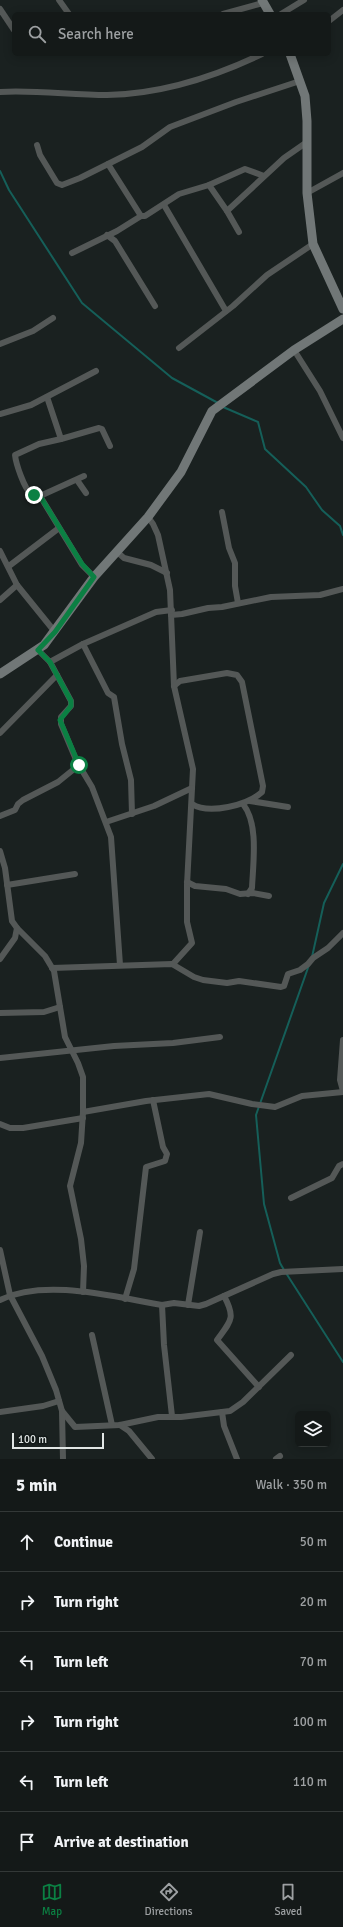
<!DOCTYPE html>
<html lang="en">
<head>
<meta charset="utf-8">
<style>
	:root { --surface:#141918; --page:#212625; --text:#f1f3f6; --muted:#9da0a2; --line:#333837; --accent:#0b8043 }
	body { margin:0; font-family:Signika,sans-serif; background:var(--page); color:var(--text) }
	.controls { position:absolute; right:12px; bottom:12px; display:grid; overflow:hidden; border-radius:6px; box-shadow:0 2px 10px #0003 }
	.controls button { width:36px; height:36px; display:grid; place-items:center; padding:0; border:0; border-bottom:1px solid var(--line); background:var(--surface); color:var(--text); font:20px sans-serif }
	.scale { position:absolute; left:12px; bottom:10px; width:92px; box-sizing:border-box; padding-left:4px; border:2px solid #e1e6e5; border-top:0; font-size:11px; line-height:14px; white-space:nowrap; color:#e1e6e5; -webkit-text-stroke:3px #111817; paint-order:stroke }
	.stop { position:absolute; width:12px; height:12px; margin:-9px; border:3px solid #0b8043; border-radius:50%; background:#fff }
	.stop.end { background:#0b8043; border-color:#fff; box-shadow:0 1px 4px #0008 }
	.list { margin:0; padding:0; list-style:none }
	h2 { display:flex; justify-content:space-between; align-items:center; height:52px; margin:0; padding:0 16px; font-size:17px }
	h2 small { font-size:13px; font-weight:400; color:var(--muted) }
	.list li { display:grid; grid-template-columns:26px 1fr auto; gap:12px; align-items:center; box-sizing:border-box; height:60px; padding:0 16px; border-top:1px solid var(--line) }
	.list b { display:block; font-size:15px; white-space:nowrap }
	.list em { font-size:13px; font-style:normal; color:var(--muted) }
	.icon { flex:none; width:22px; height:22px; fill:none; stroke:currentColor; stroke-width:2; stroke-linecap:round; stroke-linejoin:round }
	.map { position:relative; flex:none; width:343px; height:1459px; overflow:hidden }
	.search { position:absolute; background:var(--surface); box-shadow:0 2px 10px #0003; left:12px; right:12px; top:12px; height:44px; display:flex; align-items:center; gap:10px; box-sizing:border-box; padding:0 14px; border-radius:6px; color:var(--muted); font-size:15px }
	.sheet { height:412px; background:var(--surface) }
	nav { display:flex; justify-content:space-around; align-items:center; box-sizing:border-box; height:56px; border-top:1px solid var(--line); background:var(--surface); font-size:11px; color:var(--muted) }
	nav a { display:grid; justify-items:center; gap:2px }
	nav .on { color:var(--accent) }
	.map>svg:first-child { display:block }
</style>
</head>
<body>
<div class="map">
<svg width="343" height="1459" viewBox="0 0 343 1459">
	<rect width="100%" height="100%" fill="#1a2120"/>
	<g fill="none" stroke-linecap="round" stroke-linejoin="round">
		<g stroke="#155f59" stroke-width="2">
			<polyline points="0,171 9,190 82,303 172,378 218,403"/>
			<polyline points="223,407 258,422 265,449 306,487 322,510 340,526 343,535"/>
			<polyline points="312,957 324,903 343,864"/>
			<polyline points="284,1270 280,1263 264,1204 256,1115 309,965"/>
			<polyline points="286,1273 343,1362"/>
		</g>
		<g stroke="#545857" stroke-width="6">
			<polyline points="59,0 69,14"/>
			<polyline points="0,9 14,30"/>
			<polyline points="223,14 263,3"/>
			<polyline points="281,14 304,0"/>
			<polyline points="329,21 343,10"/>
			<path d="M0,92C36,90 71,95 107,95C160,94 214,77 262,54"/>
			<polyline points="37,145 40,155 57,183 62,185 80,178 142,147 170,127 236,102 300,81"/>
			<polyline points="108,164 141,216"/>
			<polyline points="209,185 227,211 239,232"/>
			<polyline points="307,193 343,173"/>
			<polyline points="164,205 226,311"/>
			<polyline points="227,211 284,158 307,142"/>
			<polyline points="107,235 115,241 155,306"/>
			<polyline points="72,253 117,231 141,216 145,216 179,194 209,185 245,169 264,176"/>
			<polyline points="0,344 33,331 53,318"/>
			<polyline points="179,348 233,306 267,275 313,244"/>
			<polyline points="294,350 320,391 343,438"/>
			<polyline points="47,397 61,439 99,428 102,429 110,446"/>
			<polyline points="0,414 31,405 96,371"/>
			<path d="M61,439L39,444L15,455C16,464 24,488 31,494C34,496 37,495 40,496L84,476"/>
			<polyline points="77,480 86,493"/>
			<polyline points="40,496 82,565 94,577"/>
			<polyline points="222,512 229,548 235,563 235,586 238,603"/>
			<polyline points="148,517 153,524 158,535 170,590 174,686 193,769 187,885 187,922 192,943 173,964"/>
			<polyline points="0,551 17,585 55,632"/>
			<polyline points="116,551 124,558 151,565 167,573"/>
			<polyline points="9,566 59,528"/>
			<polyline points="0,600 17,585"/>
			<polyline points="171,615 182,614 208,608 222,607 271,597 320,595 343,589"/>
			<polyline points="83,644 108,693 114,697 122,744 131,780 132,814"/>
			<polyline points="38,650 50,662 71,701 71,706 61,717 61,724 77,762 92,787 111,837 120,965"/>
			<polyline points="50,662 83,644 156,612 172,610"/>
			<path d="M174,686L180,681L227,673L237,675L242,682L263,786L262,792C248,805 209,815 192,804"/>
			<polyline points="0,733 57,675"/>
			<polyline points="250,801 288,807"/>
			<path d="M243,804C259,824 253,863 252,888L248,894"/>
			<polyline points="0,816 15,810 18,804 23,800 58,782 79,765"/>
			<polyline points="106,822 154,806 192,788"/>
			<polyline points="0,851 5,868 12,921 17,928 45,956 54,971 65,1037 78,1063 83,1077 83,1112 81,1143 70,1186 81,1239 84,1266 83,1292"/>
			<polyline points="187,882 195,886 226,889 240,894 253,893 269,896"/>
			<polyline points="7,885 75,874"/>
			<polyline points="0,959 15,938 17,928"/>
			<polyline points="52,968 172,964 194,977 203,980 227,983 239,981 281,987 284,986 288,974 300,970 308,964 313,958 328,948 343,933"/>
			<polyline points="0,1013 44,1012 60,1007"/>
			<polyline points="343,1040 340,1080 343,1091"/>
			<polyline points="0,1058 114,1046 173,1043 220,1037"/>
			<polyline points="83,1112 146,1101 209,1094 252,1104 275,1107 302,1096 343,1092"/>
			<polyline points="0,1124 10,1128 23,1128 83,1118"/>
			<polyline points="291,1198 332,1178 339,1166 343,1164"/>
			<polyline points="0,1250 10,1295 42,1356 56,1390 62,1411 75,1427 120,1425 158,1417 181,1417 230,1411 243,1402 291,1355"/>
			<path d="M224,1296C236,1318 231,1321 217,1340L259,1387"/>
			<polyline points="125,1299 134,1269 146,1167 165,1161 167,1154 163,1147 153,1100"/>
			<path d="M0,1300C45,1278 114,1297 162,1305L174,1303L199,1306L206,1304L273,1274L281,1272L343,1269"/>
			<polyline points="162,1305 164,1345 172,1416"/>
			<polyline points="188,1305 200,1232"/>
			<polyline points="92,1335 112,1425"/>
			<polyline points="62,1411 63,1459"/>
			<polyline points="0,1412 43,1406 59,1401"/>
			<polyline points="222,1412 224,1426 237,1459"/>
			<polyline points="120,1425 129,1431 152,1459"/>
			<polyline points="276,1459 280,1456"/>
		</g>
		<g stroke="#717777" stroke-width="9">
			<polyline points="262,0 270,14"/>
			<polyline points="290,54 305,96 307,121 307,193 313,244 343,309"/>
			<polyline points="0,674 44,645 94,577 148,517 181,472 212,411 294,350 343,319"/>
		</g>
	</g>
	<g fill="none" stroke-linecap="round" stroke-linejoin="round">
		<polyline stroke="#0b8043" stroke-width="5" points="34,495 40,496 82,564 94,577 55,632 38,650 50,662 71,701 71,706 60,720 79,765"/>
	</g>
</svg>
<div class="controls">
<button><svg class="icon" aria-label="layers" viewBox="0 0 24 24"><path d="M12 4l9 5-9 5-9-5zM3 14l9 5 9-5"/></svg></button>
</div>
<div class="scale">100 m</div>
<div class="stop" style="left:79px;top:765px"></div>
<div class="stop end" style="left:34px;top:495px"></div>
<div class="search"><svg class="icon" aria-label="search" viewBox="0 0 24 24"><circle cx="10" cy="10" r="6"/><path d="M15 15l6 6"/></svg>Search here</div>
</div>
<section class="sheet">
<h2>5 min<small>Walk · 350 m</small></h2>
<ul class="list">
<li><svg class="icon" aria-label="ahead" viewBox="0 0 24 24"><path d="M12 20V5M6 11l6-6 6 6"/></svg><div><b>Continue</b></div><em>50 m</em></li>
<li><svg class="icon" aria-label="right" viewBox="0 0 24 24"><path d="M7 20v-9h11M14 6l5 5-5 5"/></svg><div><b>Turn right</b></div><em>20 m</em></li>
<li><svg class="icon" aria-label="left" viewBox="0 0 24 24"><path d="M17 20v-9H6M10 6l-5 5 5 5"/></svg><div><b>Turn left</b></div><em>70 m</em></li>
<li><svg class="icon" aria-label="right" viewBox="0 0 24 24"><path d="M7 20v-9h11M14 6l5 5-5 5"/></svg><div><b>Turn right</b></div><em>100 m</em></li>
<li><svg class="icon" aria-label="left" viewBox="0 0 24 24"><path d="M17 20v-9H6M10 6l-5 5 5 5"/></svg><div><b>Turn left</b></div><em>110 m</em></li>
<li><svg class="icon" aria-label="arrive" viewBox="0 0 24 24"><path d="M6 21V4h12l-3 4 3 4H6"/></svg><div><b>Arrive at destination</b></div></li>
</ul>
</section>
<nav>
<a class="on"><svg class="icon" aria-label="map" viewBox="0 0 24 24"><path d="M3 6l6-2 6 2 6-2v14l-6 2-6-2-6 2zM9 4v14M15 6v14"/></svg>Map</a>
<a><svg class="icon" aria-label="directions" viewBox="0 0 24 24"><path d="M12 3l9 9-9 9-9-9zM9 14v-3h6M13 9l2 2-2 2"/></svg>Directions</a>
<a><svg class="icon" aria-label="saved" viewBox="0 0 24 24"><path d="M7 4h10v16l-5-4-5 4z"/></svg>Saved</a>
</nav>
</body>
</html>
